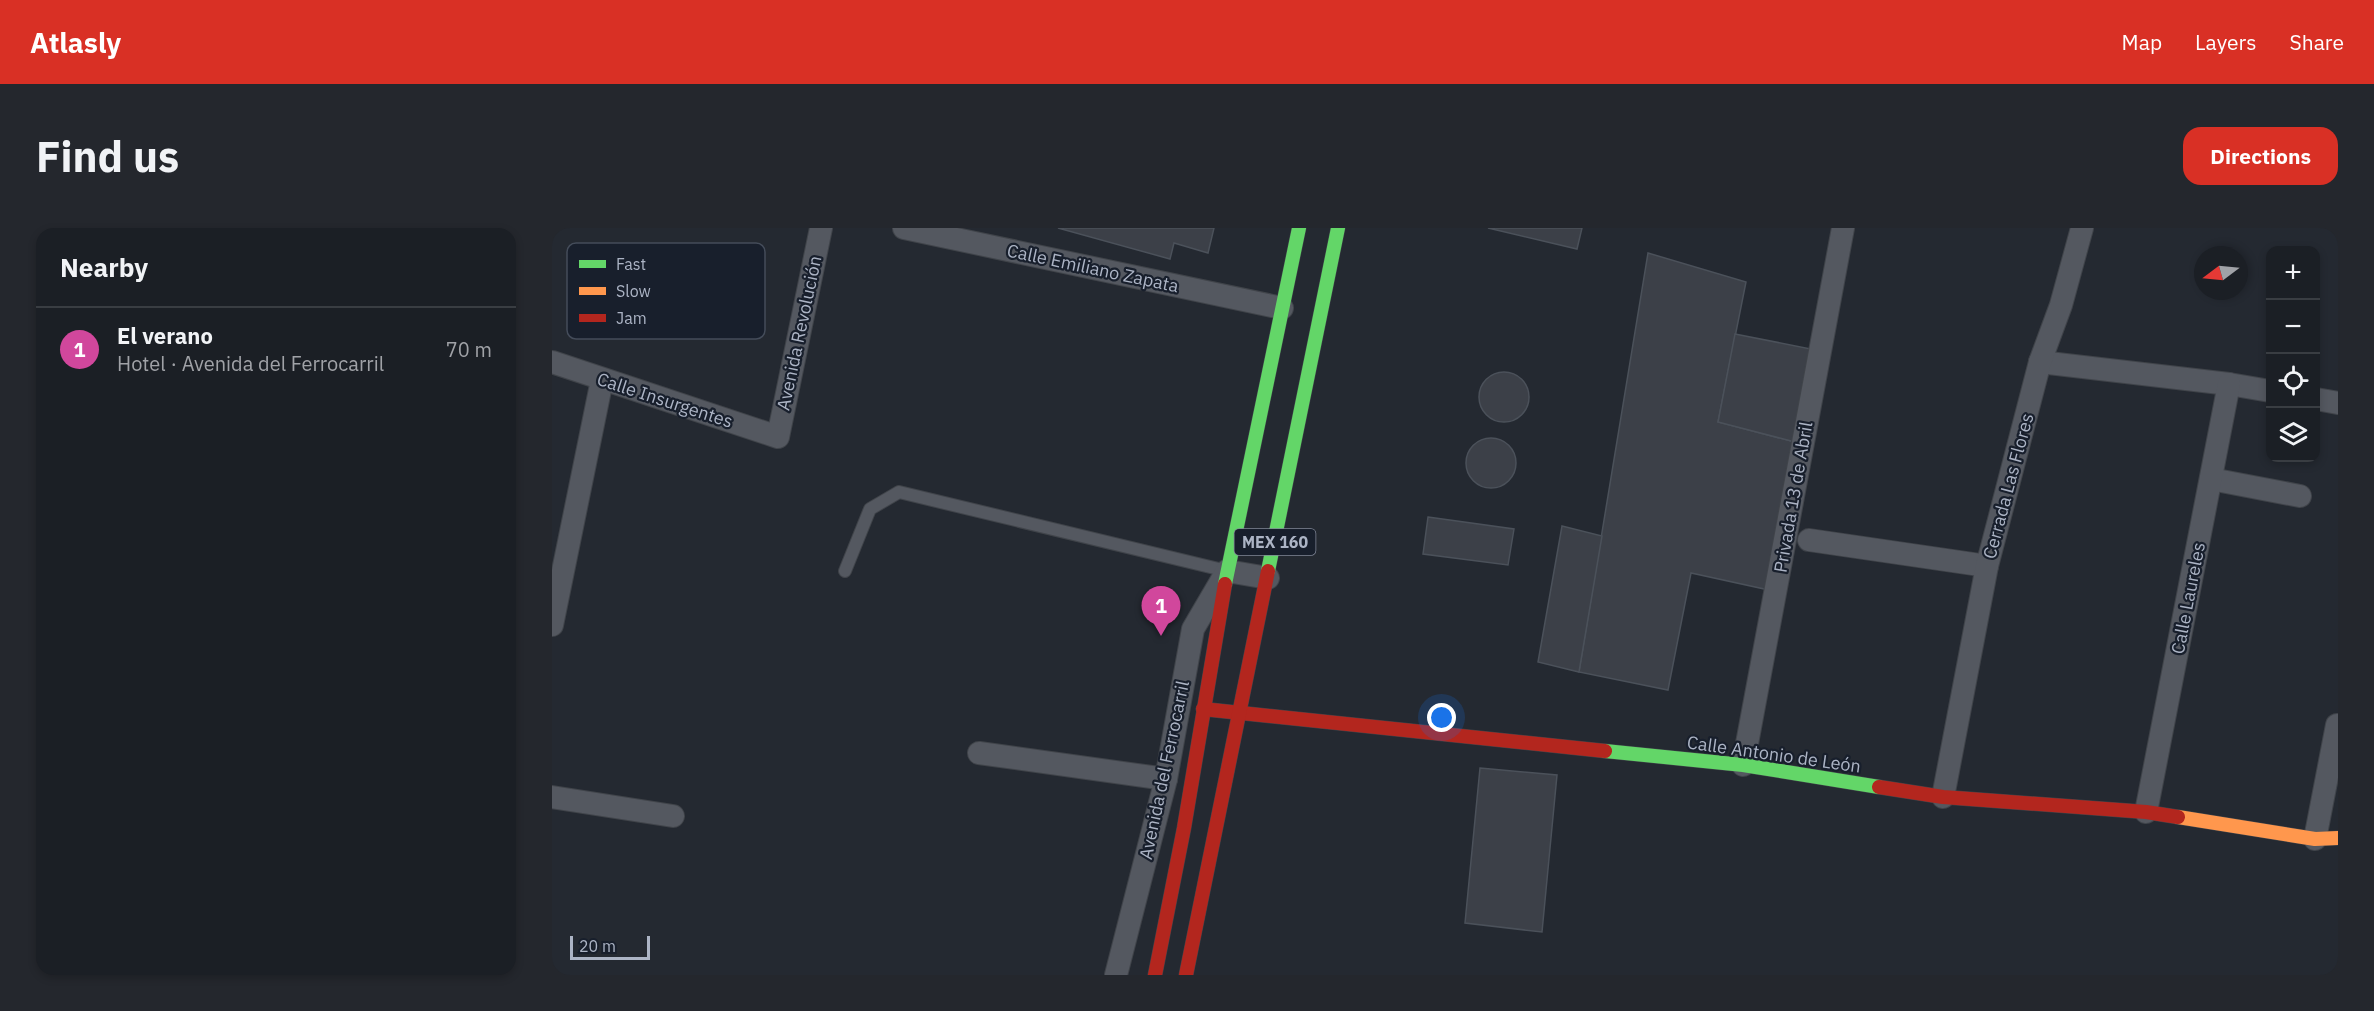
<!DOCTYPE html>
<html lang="en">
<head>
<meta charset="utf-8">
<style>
	:root { --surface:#1b1f25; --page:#24272d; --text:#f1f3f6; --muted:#a0a2a7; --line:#393d42; --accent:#d93025 }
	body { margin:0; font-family:"IBM Plex Sans",sans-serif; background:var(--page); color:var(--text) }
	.controls { position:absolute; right:18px; top:18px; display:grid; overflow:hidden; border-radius:12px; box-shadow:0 3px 9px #0003 }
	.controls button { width:54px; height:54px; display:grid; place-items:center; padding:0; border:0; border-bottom:2px solid var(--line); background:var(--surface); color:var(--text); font:30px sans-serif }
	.compass { position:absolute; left:1642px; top:18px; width:54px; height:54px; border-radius:50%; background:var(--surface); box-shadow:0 3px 9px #0003; rotate:254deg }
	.scale { position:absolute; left:18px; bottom:15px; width:80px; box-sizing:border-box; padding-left:6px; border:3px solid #acb4c5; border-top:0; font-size:16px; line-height:21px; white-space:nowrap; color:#acb4c5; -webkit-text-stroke:4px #181f2c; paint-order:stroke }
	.you { position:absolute; left:890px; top:490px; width:21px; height:21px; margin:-15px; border:4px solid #fff; border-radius:50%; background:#1a73e8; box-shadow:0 0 0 9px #1a73e833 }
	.badge { display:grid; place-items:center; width:39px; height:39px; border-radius:50%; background:var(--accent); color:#fff; font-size:20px; font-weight:700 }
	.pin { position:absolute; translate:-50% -50px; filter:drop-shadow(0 2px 3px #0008) }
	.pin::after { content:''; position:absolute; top:32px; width:21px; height:18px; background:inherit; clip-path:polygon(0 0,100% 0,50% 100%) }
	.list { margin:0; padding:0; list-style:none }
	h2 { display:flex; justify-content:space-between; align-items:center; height:78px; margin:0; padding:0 24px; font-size:26px }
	h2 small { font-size:20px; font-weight:400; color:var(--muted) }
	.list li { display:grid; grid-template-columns:39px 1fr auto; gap:18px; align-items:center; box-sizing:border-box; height:84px; padding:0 24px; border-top:2px solid var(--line) }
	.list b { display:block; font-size:22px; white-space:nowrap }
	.list p { margin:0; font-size:20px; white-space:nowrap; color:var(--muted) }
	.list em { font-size:20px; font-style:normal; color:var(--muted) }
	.icon { flex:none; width:33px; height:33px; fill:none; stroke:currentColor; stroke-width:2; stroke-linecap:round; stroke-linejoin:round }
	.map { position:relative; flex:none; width:1786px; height:747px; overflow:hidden; border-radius:18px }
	header { display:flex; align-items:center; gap:36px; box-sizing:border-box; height:84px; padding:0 30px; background:var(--accent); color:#fff }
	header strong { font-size:28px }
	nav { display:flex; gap:33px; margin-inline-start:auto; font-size:21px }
	.intro { display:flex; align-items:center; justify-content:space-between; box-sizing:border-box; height:144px; padding:0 36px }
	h1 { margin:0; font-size:42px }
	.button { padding:15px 27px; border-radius:18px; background:var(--accent); color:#fff; font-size:21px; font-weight:700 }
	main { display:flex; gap:36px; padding:0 36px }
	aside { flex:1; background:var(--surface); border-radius:18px; box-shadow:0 3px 9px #0003 }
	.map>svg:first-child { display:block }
</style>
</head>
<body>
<header>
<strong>Atlasly</strong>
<nav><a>Map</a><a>Layers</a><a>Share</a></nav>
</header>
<div class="intro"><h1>Find us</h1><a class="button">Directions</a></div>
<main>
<aside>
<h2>Nearby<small></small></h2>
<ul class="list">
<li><span class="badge" style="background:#d1479c">1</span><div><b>El verano</b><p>Hotel · Avenida del Ferrocarril</p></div><em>70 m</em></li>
</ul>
</aside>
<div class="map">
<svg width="1786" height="747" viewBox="0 0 1786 747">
	<rect width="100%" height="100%" fill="#242931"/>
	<g fill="#3c4048" stroke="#4b515a" stroke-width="1.5">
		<polygon points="506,0 662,0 656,25 622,15 618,31"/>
		<polygon points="936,0 1030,0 1025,21"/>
		<polygon points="1096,25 1194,54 1166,194 1243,214 1217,362 1139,345 1116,462 1027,444"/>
		<polygon points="1183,106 1259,121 1243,214 1166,194"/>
		<circle cx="952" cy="169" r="25"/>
		<circle cx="939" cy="235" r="25"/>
		<polygon points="876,289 962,301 956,337 871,326"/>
		<polygon points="1010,298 1050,308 1027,444 986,434"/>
		<polygon points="928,540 1005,547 990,704 913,695"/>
	</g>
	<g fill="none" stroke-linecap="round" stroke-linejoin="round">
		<g stroke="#40444a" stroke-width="14">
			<polyline id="lane" points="293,343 318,281 347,264 675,343"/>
		</g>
		<g stroke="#40444a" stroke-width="24">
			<g id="street">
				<polyline points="352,0 730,80"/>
				<polyline points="0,134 226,209 269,0"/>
				<polyline points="1488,134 1677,156 1718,163"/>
				<polyline points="1764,171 1786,175"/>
				<polyline points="1659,251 1748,268"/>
				<polyline points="1257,312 1435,338"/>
				<polyline points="0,397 50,152"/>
				<polyline points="427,525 614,551"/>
				<polyline points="1191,537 1291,0"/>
				<polyline points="0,569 121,588"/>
				<polyline points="1391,569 1435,338 1488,134 1509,77 1530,0"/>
				<polyline points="1594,584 1677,156"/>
				<polyline points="1763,611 1785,497"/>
				<polyline points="564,747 614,551 641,401 675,343 716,350"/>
			</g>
		</g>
		<g stroke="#40444a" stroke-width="15">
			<g id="fast">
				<polyline points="716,343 786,0"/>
				<polyline points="673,356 747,0"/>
				<polyline points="1053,523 1191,537 1327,559"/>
			</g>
		</g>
		<g stroke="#40444a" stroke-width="15">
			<polyline id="slow" points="1626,589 1763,611 1786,610"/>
		</g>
		<g stroke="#40444a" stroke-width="15">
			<g id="jam">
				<polyline points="651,481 1053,523"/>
				<polyline points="1327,559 1391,569 1594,584 1626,589"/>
				<polyline points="603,747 632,600 673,356"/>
				<polyline points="634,747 716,343"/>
			</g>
		</g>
		<use href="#lane" stroke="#545860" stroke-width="12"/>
		<use href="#street" stroke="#545860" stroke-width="22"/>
		<use href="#fast" stroke="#63d668" stroke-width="14"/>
		<use href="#slow" stroke="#ff974d" stroke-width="14"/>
		<use href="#jam" stroke="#b3261e" stroke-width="14"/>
	</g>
	<g text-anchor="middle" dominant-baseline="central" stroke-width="4.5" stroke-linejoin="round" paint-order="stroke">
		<rect fill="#181f2c" stroke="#808797" stroke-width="1.5" x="682.5" y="301" width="81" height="26" rx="4.5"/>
		<g font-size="16" font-weight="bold" fill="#acb4c5">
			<text x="723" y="314">MEX 160</text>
		</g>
		<g font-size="18" fill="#acb4c5" stroke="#181f2c">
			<text transform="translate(541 40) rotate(12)">Calle Emiliano Zapata</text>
			<text transform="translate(247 105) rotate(-78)">Avenida Revolución</text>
			<text transform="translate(113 172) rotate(18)">Calle Insurgentes</text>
			<text transform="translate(1456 258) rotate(-75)">Cerrada Las Flores</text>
			<text transform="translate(1241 269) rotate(-80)">Privada 13 de Abril</text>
			<text transform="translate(1636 370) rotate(-79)">Calle Laureles</text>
			<text transform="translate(1222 526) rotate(8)">Calle Antonio de León</text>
			<text transform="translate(612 542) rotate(-78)">Avenida del Ferrocarril</text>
		</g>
	</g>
	<rect x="15" y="15" width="198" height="96" rx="9" fill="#181f2c" stroke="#444c5a" stroke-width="1.5"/>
	<rect x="27" y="32" width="27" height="8" fill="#63d668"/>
	<rect x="27" y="59" width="27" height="8" fill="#ff974d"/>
	<rect x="27" y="86" width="27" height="8" fill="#b3261e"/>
	<g font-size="16" fill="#acb4c5">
		<text x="64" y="42">Fast</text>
		<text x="64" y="69">Slow</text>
		<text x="64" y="96">Jam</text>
	</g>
</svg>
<div class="controls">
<button>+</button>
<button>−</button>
<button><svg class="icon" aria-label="locate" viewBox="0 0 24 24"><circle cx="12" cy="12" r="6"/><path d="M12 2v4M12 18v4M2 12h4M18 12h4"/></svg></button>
<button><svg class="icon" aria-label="layers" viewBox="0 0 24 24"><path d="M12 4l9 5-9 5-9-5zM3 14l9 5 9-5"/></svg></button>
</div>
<svg class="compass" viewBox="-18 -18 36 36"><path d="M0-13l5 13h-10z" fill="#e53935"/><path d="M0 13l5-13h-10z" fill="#a0a2a7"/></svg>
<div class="scale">20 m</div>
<div class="you"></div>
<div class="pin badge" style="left:609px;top:408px;background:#d1479c">1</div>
</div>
</main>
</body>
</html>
